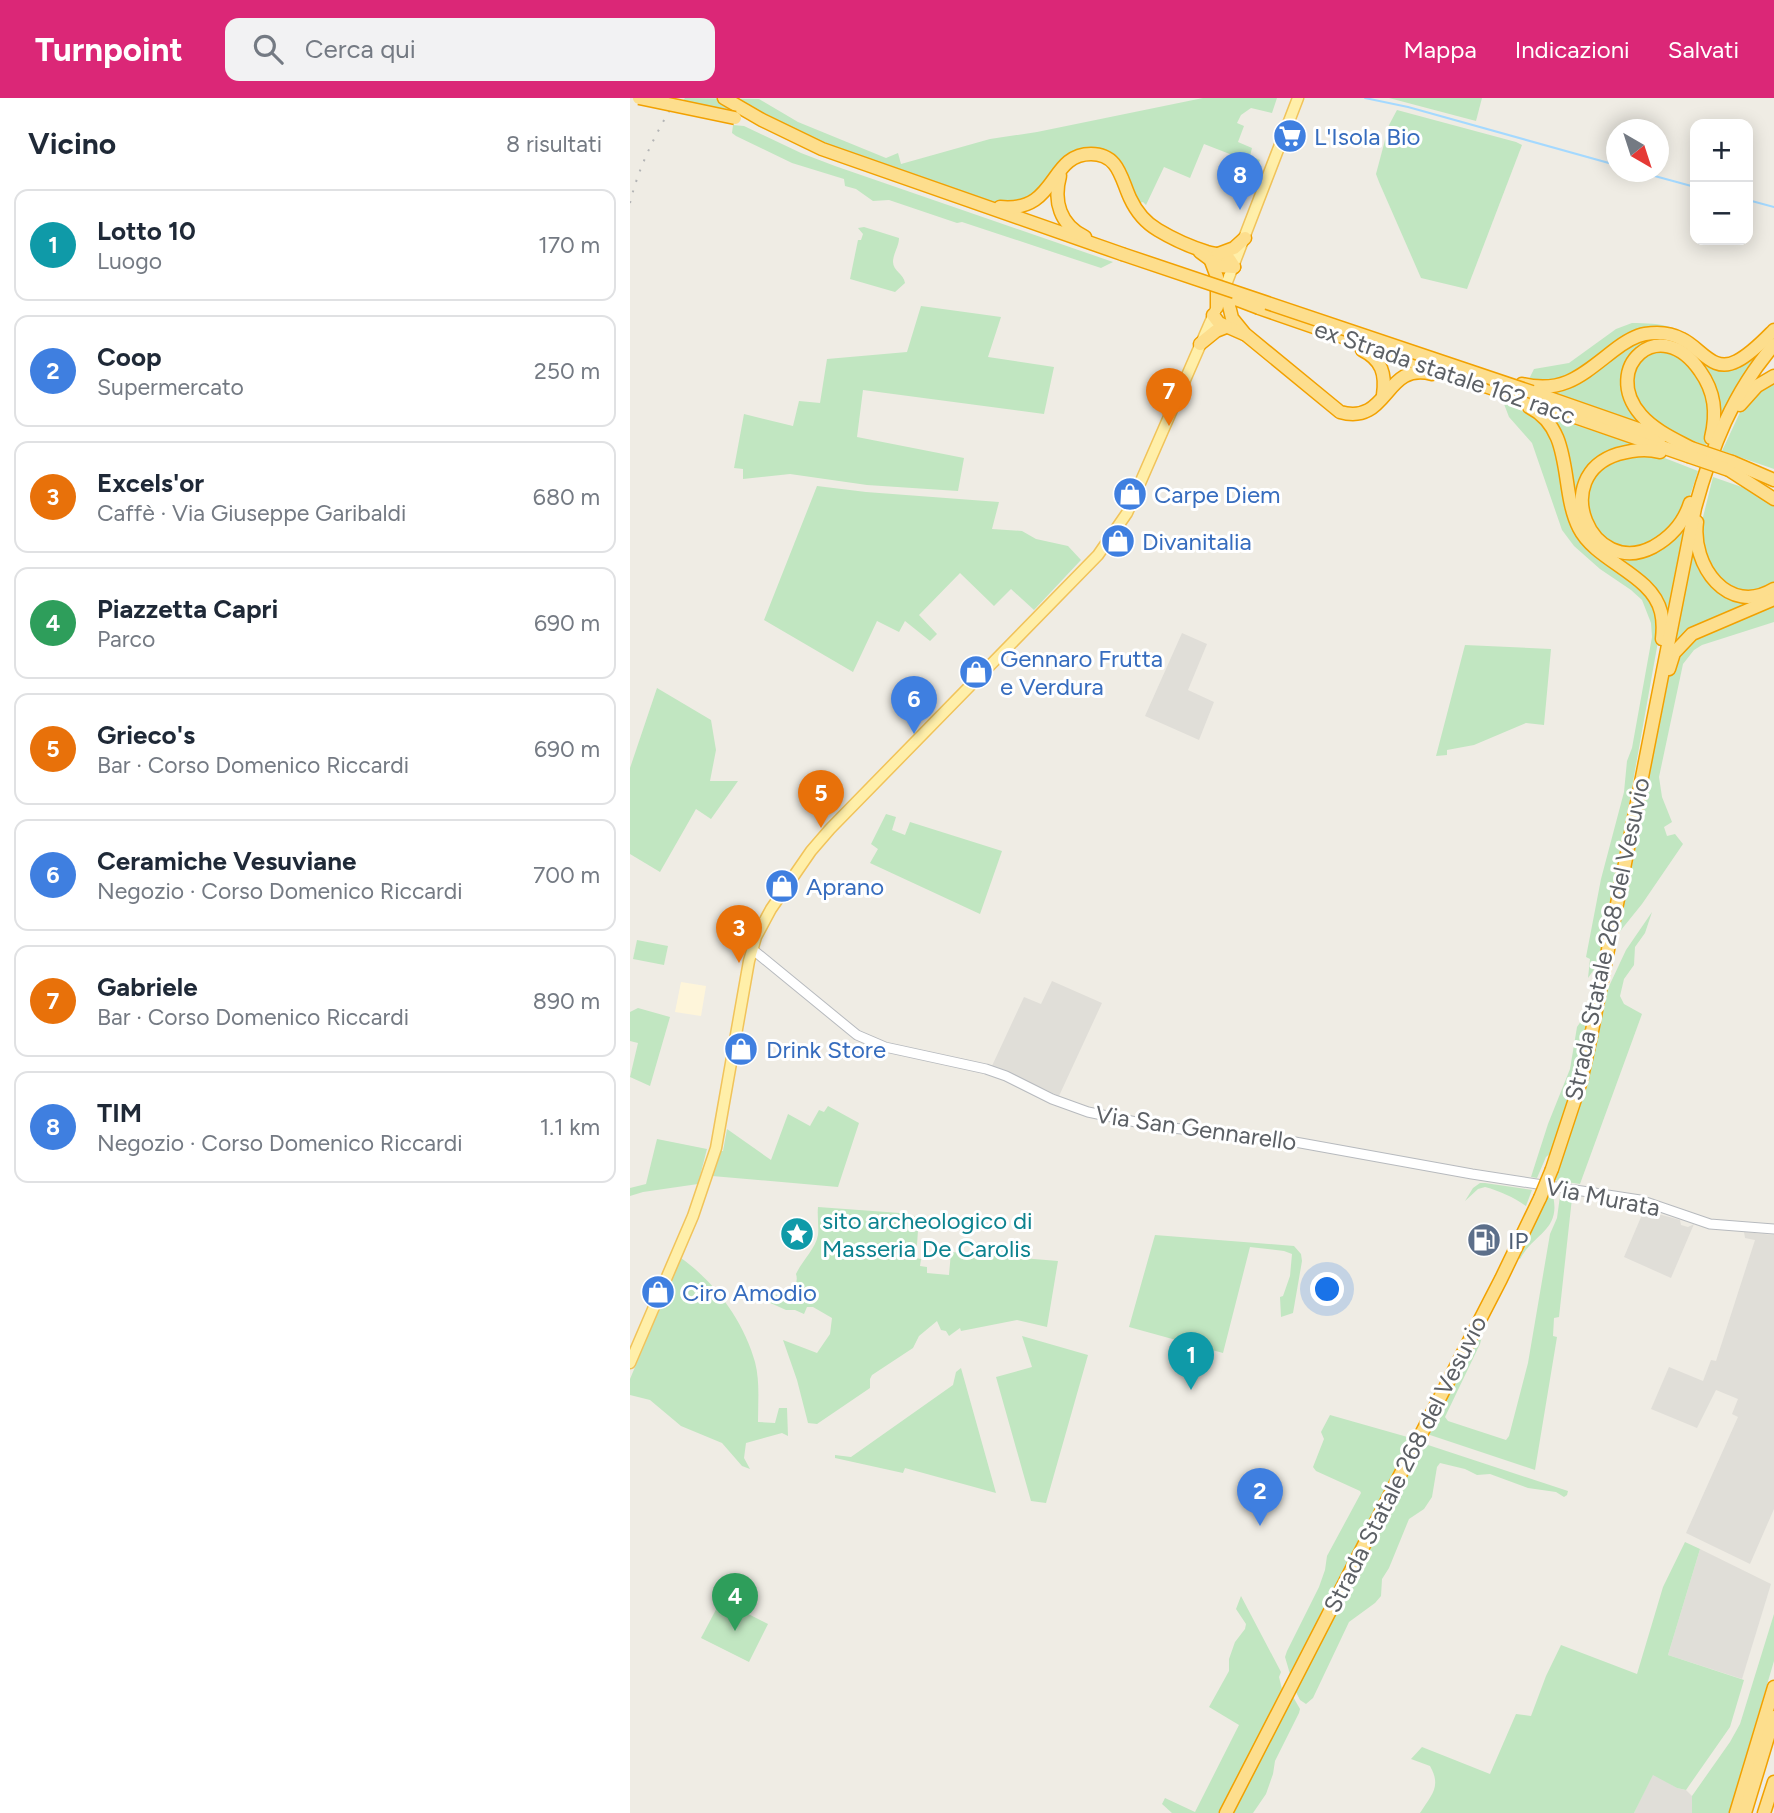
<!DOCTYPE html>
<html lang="it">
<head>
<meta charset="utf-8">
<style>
	:root { --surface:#fff; --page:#f2f2f3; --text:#1f2937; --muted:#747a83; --line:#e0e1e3; --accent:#db2777 }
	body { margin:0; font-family:Figtree,sans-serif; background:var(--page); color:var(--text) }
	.controls { position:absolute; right:21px; top:21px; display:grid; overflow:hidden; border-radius:14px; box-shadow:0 4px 18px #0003 }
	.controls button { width:63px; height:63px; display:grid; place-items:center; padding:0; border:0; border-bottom:2px solid var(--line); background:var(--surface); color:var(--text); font:35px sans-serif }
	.compass { position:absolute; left:976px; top:21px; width:63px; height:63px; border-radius:50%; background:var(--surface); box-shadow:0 4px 18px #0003; rotate:141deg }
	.you { position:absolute; left:698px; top:1192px; width:24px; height:24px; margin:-18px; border:5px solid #fff; border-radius:50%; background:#1a73e8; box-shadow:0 0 0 10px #1a73e833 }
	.badge { display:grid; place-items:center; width:46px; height:46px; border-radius:50%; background:var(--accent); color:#fff; font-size:23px; font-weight:700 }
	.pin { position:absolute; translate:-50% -58px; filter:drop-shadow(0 2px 4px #0008) }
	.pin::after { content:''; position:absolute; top:37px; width:24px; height:21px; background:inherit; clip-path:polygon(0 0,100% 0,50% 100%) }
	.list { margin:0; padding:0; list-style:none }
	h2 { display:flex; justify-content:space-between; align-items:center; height:91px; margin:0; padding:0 28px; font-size:30px }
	h2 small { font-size:23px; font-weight:400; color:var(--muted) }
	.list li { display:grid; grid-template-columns:46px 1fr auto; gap:21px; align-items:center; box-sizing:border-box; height:112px; margin:0 14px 14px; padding:0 14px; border:2px solid var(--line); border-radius:14px }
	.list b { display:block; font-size:26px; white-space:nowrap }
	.list p { margin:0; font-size:23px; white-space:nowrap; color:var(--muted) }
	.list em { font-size:23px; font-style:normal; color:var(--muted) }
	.icon { flex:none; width:38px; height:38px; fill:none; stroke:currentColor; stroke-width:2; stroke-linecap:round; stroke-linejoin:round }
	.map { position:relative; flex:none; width:1144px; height:1715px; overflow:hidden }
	header { display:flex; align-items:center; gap:42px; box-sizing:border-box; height:98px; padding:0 35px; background:var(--accent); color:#fff }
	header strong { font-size:33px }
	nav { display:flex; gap:38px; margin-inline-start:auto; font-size:24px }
	.search { width:490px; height:63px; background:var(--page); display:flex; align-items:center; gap:18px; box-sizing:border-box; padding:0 24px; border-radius:14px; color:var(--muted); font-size:26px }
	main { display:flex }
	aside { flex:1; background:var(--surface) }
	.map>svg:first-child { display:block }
</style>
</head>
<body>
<header>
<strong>Turnpoint</strong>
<div class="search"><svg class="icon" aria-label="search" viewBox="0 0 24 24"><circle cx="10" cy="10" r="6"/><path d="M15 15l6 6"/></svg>Cerca qui</div>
<nav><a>Mappa</a><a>Indicazioni</a><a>Salvati</a></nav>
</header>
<main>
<aside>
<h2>Vicino<small>8 risultati</small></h2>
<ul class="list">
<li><span class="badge" style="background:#0f9aa8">1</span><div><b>Lotto 10</b><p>Luogo</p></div><em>170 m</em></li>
<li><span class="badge" style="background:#3f7fe0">2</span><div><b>Coop</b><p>Supermercato</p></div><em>250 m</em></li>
<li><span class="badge" style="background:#e8710a">3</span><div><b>Excels'or</b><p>Caffè · Via Giuseppe Garibaldi</p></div><em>680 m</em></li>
<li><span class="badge" style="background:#2e9e5b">4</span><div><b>Piazzetta Capri</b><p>Parco</p></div><em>690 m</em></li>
<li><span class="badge" style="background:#e8710a">5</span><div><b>Grieco's</b><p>Bar · Corso Domenico Riccardi</p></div><em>690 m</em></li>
<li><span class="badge" style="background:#3f7fe0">6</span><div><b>Ceramiche Vesuviane</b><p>Negozio · Corso Domenico Riccardi</p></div><em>700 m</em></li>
<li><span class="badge" style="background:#e8710a">7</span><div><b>Gabriele</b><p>Bar · Corso Domenico Riccardi</p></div><em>890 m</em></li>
<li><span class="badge" style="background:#3f7fe0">8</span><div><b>TIM</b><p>Negozio · Corso Domenico Riccardi</p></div><em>1.1 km</em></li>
</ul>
</aside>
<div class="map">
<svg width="1144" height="1715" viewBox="0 0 1144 1715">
	<rect width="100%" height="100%" fill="#efece4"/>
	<polygon fill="#fef5da" points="51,884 76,888 71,918 45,914"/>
	<g fill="#e0ded8">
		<polygon points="552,535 577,546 558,592 584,604 569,642 515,618"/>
		<polygon points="422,883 472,905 429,998 373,972 361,970 394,899 411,906"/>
		<polygon points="1014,1112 1050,1122 1051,1127 1058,1129 1064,1126 1041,1180 994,1159"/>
		<polygon points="1114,1134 1144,1137 1144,1411 1120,1466 1056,1435 1108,1319 1102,1316 1108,1301 1086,1292 1067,1330 1021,1311 1039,1269 1073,1283 1081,1262 1086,1263 1125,1142 1115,1140"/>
		<polygon points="1070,1451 1141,1486 1112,1581 1038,1557"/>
		<polygon points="1023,1676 1047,1690 1056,1692 1062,1698 1062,1715 1004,1715"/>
	</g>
	<g fill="#c1e6c1">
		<polygon points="55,0 129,1 168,24 256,60 268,55 271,66 360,41 407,34 573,0 647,0 642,15 621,10 611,17 607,25 614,28 608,44 622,50 620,58 630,62 628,67 574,46 560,80 534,69 516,107 513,104 510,105 491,68 444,54 427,66 401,101 371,107 220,59 111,6 101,17 50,6"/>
		<polygon points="759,0 852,0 846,23"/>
		<polygon points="767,12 886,44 892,47 837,191 791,180 749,84 746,76 759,27"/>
		<polygon points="103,27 114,28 171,55 205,68 483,164 471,170 332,124 327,125 259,102 243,103 226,91 215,88 214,81 162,65 106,38 102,35"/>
		<path d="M234,129L269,140C269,148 263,156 263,164C263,173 274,176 275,185L265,194L220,181L228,142H231L233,136L228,130Z"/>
		<polygon points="291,208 371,219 358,259 424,269 414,316 233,292 227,339 334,360 328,393 237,387 160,376 113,381 113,371 104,370 114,316 163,328 169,303 190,305 197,261 277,254"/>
		<path d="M1002,225C1031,225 1053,228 1073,250L1022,231L939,281L897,285L904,271L939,265L986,231Z"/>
		<path d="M1144,237L1089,325L1083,288L1034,245L994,275L1018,331L919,295C928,294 937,292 945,288C975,269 1004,227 1044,243C1058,248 1072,261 1085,270Z"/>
		<path d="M1034,252C1041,255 1050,256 1054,261C1079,285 1084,316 1076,348L1043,335L1017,317L1001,289C1007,265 1008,258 1034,252Z"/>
		<polygon points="1144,281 1144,371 1092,353 1112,310"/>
		<path d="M874,306C929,323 925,352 936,402C938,413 939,424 944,433C962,468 1009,476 1025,512C1028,519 1028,530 1029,538L979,818L970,863L958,880L960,861L956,859L971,781L994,694L997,663L1002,650L1022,539L1021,525L1012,502L1001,492L970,471L944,448L932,432L902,345L879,319Z"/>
		<path d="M917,318L1013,349C944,344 920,439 988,456C1001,459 1014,459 1025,454C1037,448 1045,437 1054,430L1036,520C1019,468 979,473 955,436C938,411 940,375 932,347C929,336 922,328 917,318Z"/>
		<path d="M995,358L1032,359L1068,373L1057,407L1042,430L1012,449L983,448L960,425C956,381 957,380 995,358Z"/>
		<polygon points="1083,379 1129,395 1144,406 1144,486 1134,491 1115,493 1102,490 1077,468 1070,431"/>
		<polygon points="187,388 236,394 369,404 362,431 392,433 406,441 438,448 451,462 404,512 381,491 364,508 330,475 289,517 307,536 300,543 275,523 269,534 247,523 223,574 134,522"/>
		<path d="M1063,445C1065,494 1094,492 1132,499L1043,548Z"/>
		<polygon points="1144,507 1144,524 1072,547 1064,552 1053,566 1029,679 1032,699 1042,724 1034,729 1037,738 1045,736 1053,746 1012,806 987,837 1042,564 1059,545 1073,537"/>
		<polygon points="835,547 921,551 914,627 896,625 844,647 817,652 817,657 806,658"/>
		<polygon points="27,590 81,622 86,652 80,683 108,683 81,721 66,711 30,774 0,756 0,670"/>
		<polygon points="256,716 266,719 262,732 275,737 280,724 372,753 350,816 240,765 248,751 241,746"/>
		<polygon points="1022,814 1015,835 1005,849 1004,867 994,881 990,898 994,906 1012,916 950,1086 923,1082 974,899 996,852"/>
		<polygon points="7,842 38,848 34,867 3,861"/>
		<polygon points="8,910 40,919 20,988 0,979 8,945 0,943 0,914"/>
		<polygon points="960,910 945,984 922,1054 916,1059 907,1080 901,1079 918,1026 940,971 947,929"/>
		<polygon points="198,1008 229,1025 208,1089 82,1078 90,1053 93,1053 97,1031 141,1062 158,1016 180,1028 189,1012 194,1014"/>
		<polygon points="27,1041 77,1051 68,1086 13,1094 0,1098 0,1090 16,1086"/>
		<path d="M850,1085H855L902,1092L896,1108C883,1099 870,1093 855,1089L848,1091L835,1103L843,1090Z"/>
		<path d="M916,1096L923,1098C931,1132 904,1135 890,1161L887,1160Z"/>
		<polygon points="930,1098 942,1100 929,1219 924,1220 923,1238 927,1239 905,1372 797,1336 855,1227 850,1246 815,1319 818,1323 876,1342 879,1338 898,1265 920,1136 927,1120"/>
		<path d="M188,1109L270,1115L289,1119L286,1160L291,1161L290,1168L297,1169V1175L319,1177L321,1154L428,1163L417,1229L387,1222L331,1233L330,1230L319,1238L316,1233L311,1232L307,1223L289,1238L283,1250L242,1277L240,1281V1290L187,1326L178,1325L167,1282L153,1242L187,1255L200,1236L202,1220L183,1209H177L174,1216L165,1212H156L136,1203L134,1199L161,1194C166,1189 168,1182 166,1176C172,1163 186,1150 188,1137C189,1128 187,1118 188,1109Z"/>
		<polygon points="525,1137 664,1148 671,1156 672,1163 663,1215 651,1219 650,1199 653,1198 660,1178 662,1156 654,1153 620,1149 593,1255 499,1229"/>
		<path d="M51,1160C85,1184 114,1224 125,1264C130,1283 128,1304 128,1324L145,1325L149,1310H157L158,1338L152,1335L116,1345L114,1360L120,1371L112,1368L92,1345L51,1328L20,1302L0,1297V1281Z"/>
		<polygon points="392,1238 458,1257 416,1405 401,1403 366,1279 402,1269"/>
		<polygon points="331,1270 366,1395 275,1370 273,1375 205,1360 205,1357 221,1359 323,1287 326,1274"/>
		<polygon points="700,1317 781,1340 660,1576 655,1559 657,1553 689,1489 695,1472 697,1458 731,1395 730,1393 686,1373 683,1369 694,1341 691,1334"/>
		<polygon points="792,1345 938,1393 937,1397 934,1399 926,1394 898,1390 860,1376 847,1377 835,1371 810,1365 807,1369 802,1399 794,1411 779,1421 759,1470 752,1481 751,1498 745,1505 719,1524 683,1600 676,1606 670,1602 665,1592"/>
		<path d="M1055,1444L1070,1451L1038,1557L1114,1582L1100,1629L1056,1692L1047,1690L1023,1677L1004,1715H790C801,1697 812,1689 800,1668L781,1661L792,1649L860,1676L886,1616L901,1618L916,1578L931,1547L1007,1576L1033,1489Z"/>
		<polygon points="611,1498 651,1574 649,1579 652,1591 589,1715 542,1715 532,1706 535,1700 565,1714 609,1627 579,1609 599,1573 599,1561 605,1544 615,1531 616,1526 606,1511"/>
		<polygon points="91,1502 138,1526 119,1564 71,1540"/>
		<polygon points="1144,1516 1144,1563 1099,1715 1062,1715 1062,1698 1100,1644 1110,1626"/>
		<polygon points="662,1597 670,1611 669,1615 645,1663 643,1676 636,1696 623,1715 601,1715"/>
	</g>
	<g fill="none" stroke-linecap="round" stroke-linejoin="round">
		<g stroke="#a4d9ff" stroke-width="2">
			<polyline points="735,0 778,9 986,67"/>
			<polyline points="1010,74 1065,89"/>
			<polyline points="1118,102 1144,109"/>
		</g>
		<g stroke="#b7babe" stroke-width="11">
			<polyline id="minor" points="122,851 227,937 255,949 356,971 376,978 422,1001 458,1014 525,1028 665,1044 842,1076 1010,1102 1080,1126 1144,1131"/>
		</g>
		<g stroke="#f1c35a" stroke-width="13">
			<g id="major">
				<polyline points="592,197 668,0"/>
				<polyline points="0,1265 63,1118 86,1050 119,863 126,839 141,811 181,753 200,731 468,457 497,415 586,211"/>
			</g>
		</g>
		<g stroke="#f2a100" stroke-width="15">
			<g id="highway">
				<polyline points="94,0 132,22 192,51 492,156"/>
				<path d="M430,78C423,103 430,127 455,139"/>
				<path d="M370,109C428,115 418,56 461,56C489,56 491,81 500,100C506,113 516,125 528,132C543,141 561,149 577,154C584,156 592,156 598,160C601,163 602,166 604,169"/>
				<polyline points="570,154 589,168 604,169"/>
				<polyline points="588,156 604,150 615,140"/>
				<polyline points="581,163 587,179 587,209"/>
				<path d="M595,191L602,220L615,236L710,314C759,328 754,263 802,276"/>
				<polyline points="629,210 1058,358"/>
				<polyline points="583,217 589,225 614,236"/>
				<polyline points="570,246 586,233 596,229"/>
				<path d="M732,252C752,262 756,276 753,297"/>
				<path d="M892,286C933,296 952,277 983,253C992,246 1003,238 1015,236C1027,234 1041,235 1052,241C1071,250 1083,276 1107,263C1121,256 1134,242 1144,232"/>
				<polyline points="902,294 1031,339"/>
				<polyline points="1110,307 1127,288 1144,278"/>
				<path d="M899,309C945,332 929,391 949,430C966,464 1022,476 1031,514C1033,522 1033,532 1032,541"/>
				<path d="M1061,350C1044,341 1024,332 1011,317C970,270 1030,214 1070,273C1085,294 1087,315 1081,340"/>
				<path d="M1030,354C1016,350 1002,352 988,356C918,378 961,481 1023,449C1041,439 1054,424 1060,405"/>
				<polyline points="1102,364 1144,382"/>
				<polyline points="1099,372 1144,401"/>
				<path d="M1067,424C1061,467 1098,519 1144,491"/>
				<polyline points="1039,571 1044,555 1062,536 1144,501"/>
				<path d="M922,1071L951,983L961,938L1065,410C1081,351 1103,294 1144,247"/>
				<polyline points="596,1715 871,1181 910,1100"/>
				<polyline points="1106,1715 1144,1589"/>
				<polyline points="1115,1715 1144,1619"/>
				<polyline points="1134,1715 1144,1684"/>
			</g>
		</g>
		<use href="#minor" stroke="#fff" stroke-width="9"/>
		<use href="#major" stroke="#ffefa9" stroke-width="10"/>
		<use href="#highway" stroke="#fdde8d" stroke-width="12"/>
		<path stroke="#b3b4b5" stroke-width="2" stroke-dasharray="2 9" stroke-linecap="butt" d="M0,105C9,67 27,33 47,0"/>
		<g stroke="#f2a100" stroke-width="15" stroke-linecap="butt">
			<g id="highway-bridge">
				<polyline points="9,0 105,20"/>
				<polyline points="492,156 902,294"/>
				<polyline points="608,202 629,210"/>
				<polyline points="1061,350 1102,364"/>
				<polyline points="1058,358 1099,372"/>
				<polyline points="910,1100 922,1071"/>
			</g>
		</g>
		<use href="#highway-bridge" stroke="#fdde8d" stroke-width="12"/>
	</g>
	<defs>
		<g id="supermarket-disc" transform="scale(1.75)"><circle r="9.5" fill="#3f7fe0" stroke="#fff"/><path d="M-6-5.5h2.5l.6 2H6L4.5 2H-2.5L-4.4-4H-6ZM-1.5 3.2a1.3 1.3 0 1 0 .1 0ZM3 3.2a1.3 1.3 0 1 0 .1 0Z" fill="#fff"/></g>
		<g id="shop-disc" transform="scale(1.75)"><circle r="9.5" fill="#3f7fe0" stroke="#fff"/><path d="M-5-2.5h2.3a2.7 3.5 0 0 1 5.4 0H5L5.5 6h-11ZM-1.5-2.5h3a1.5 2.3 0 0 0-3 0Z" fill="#fff"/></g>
		<g id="sight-disc" transform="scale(1.75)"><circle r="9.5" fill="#0f9aa8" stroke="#fff"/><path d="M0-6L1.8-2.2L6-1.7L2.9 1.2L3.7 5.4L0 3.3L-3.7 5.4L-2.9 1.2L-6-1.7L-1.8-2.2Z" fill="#fff"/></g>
		<g id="fuel-disc" transform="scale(1.75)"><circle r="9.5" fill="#5c6f8a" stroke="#fff"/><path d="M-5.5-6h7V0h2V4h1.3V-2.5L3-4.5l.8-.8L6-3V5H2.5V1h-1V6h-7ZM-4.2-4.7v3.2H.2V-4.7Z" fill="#fff"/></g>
	</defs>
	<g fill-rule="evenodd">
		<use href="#supermarket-disc" x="660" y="38"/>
		<use href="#shop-disc" x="500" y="396"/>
		<use href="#shop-disc" x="488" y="443"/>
		<use href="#shop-disc" x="346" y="574"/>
		<use href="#shop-disc" x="152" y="788"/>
		<use href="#shop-disc" x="111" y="951"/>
		<use href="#sight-disc" x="167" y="1136"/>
		<use href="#fuel-disc" x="854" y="1142"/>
		<use href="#shop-disc" x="28" y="1194"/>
	</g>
	<g text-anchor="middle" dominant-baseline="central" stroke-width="6" stroke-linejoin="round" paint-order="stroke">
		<g font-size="24" fill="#366cbe" stroke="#fff" text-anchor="start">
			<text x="684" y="38">L'Isola Bio</text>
			<text x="524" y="396">Carpe Diem</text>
			<text x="512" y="443">Divanitalia</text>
			<text x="370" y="560">Gennaro Frutta<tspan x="370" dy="28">e Verdura</tspan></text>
			<text x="176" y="788">Aprano</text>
			<text x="136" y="951">Drink Store</text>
			<text x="52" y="1194">Ciro Amodio</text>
		</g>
		<g font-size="24" fill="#5c6065" stroke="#fff">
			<text transform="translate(815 274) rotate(19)">ex Strada statale 162 racc</text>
			<text transform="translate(977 841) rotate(-78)">Strada Statale 268 del Vesuvio</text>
			<text transform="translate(566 1030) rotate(8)">Via San Gennarello</text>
			<text transform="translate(973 1099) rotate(11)">Via Murata</text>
			<text transform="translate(775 1366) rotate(-63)">Strada Statale 268 del Vesuvio</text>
		</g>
		<g font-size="24" fill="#0d838f" stroke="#fff" text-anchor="start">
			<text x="192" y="1122">sito archeologico di<tspan x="192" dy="28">Masseria De Carolis</tspan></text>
		</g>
		<g font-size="24" fill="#4e5e75" stroke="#fff" text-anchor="start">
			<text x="878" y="1142">IP</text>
		</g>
	</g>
</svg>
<div class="controls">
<button>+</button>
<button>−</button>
</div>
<svg class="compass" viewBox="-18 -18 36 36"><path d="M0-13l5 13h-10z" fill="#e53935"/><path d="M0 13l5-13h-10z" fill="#747a83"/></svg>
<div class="you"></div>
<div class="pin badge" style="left:561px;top:1292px;background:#0f9aa8">1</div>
<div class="pin badge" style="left:630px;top:1428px;background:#3f7fe0">2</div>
<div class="pin badge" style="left:109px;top:865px;background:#e8710a">3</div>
<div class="pin badge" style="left:105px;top:1533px;background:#2e9e5b">4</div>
<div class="pin badge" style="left:191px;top:730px;background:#e8710a">5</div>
<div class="pin badge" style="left:284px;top:636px;background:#3f7fe0">6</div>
<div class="pin badge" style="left:539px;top:328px;background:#e8710a">7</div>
<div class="pin badge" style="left:610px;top:112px;background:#3f7fe0">8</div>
</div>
</main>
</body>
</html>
